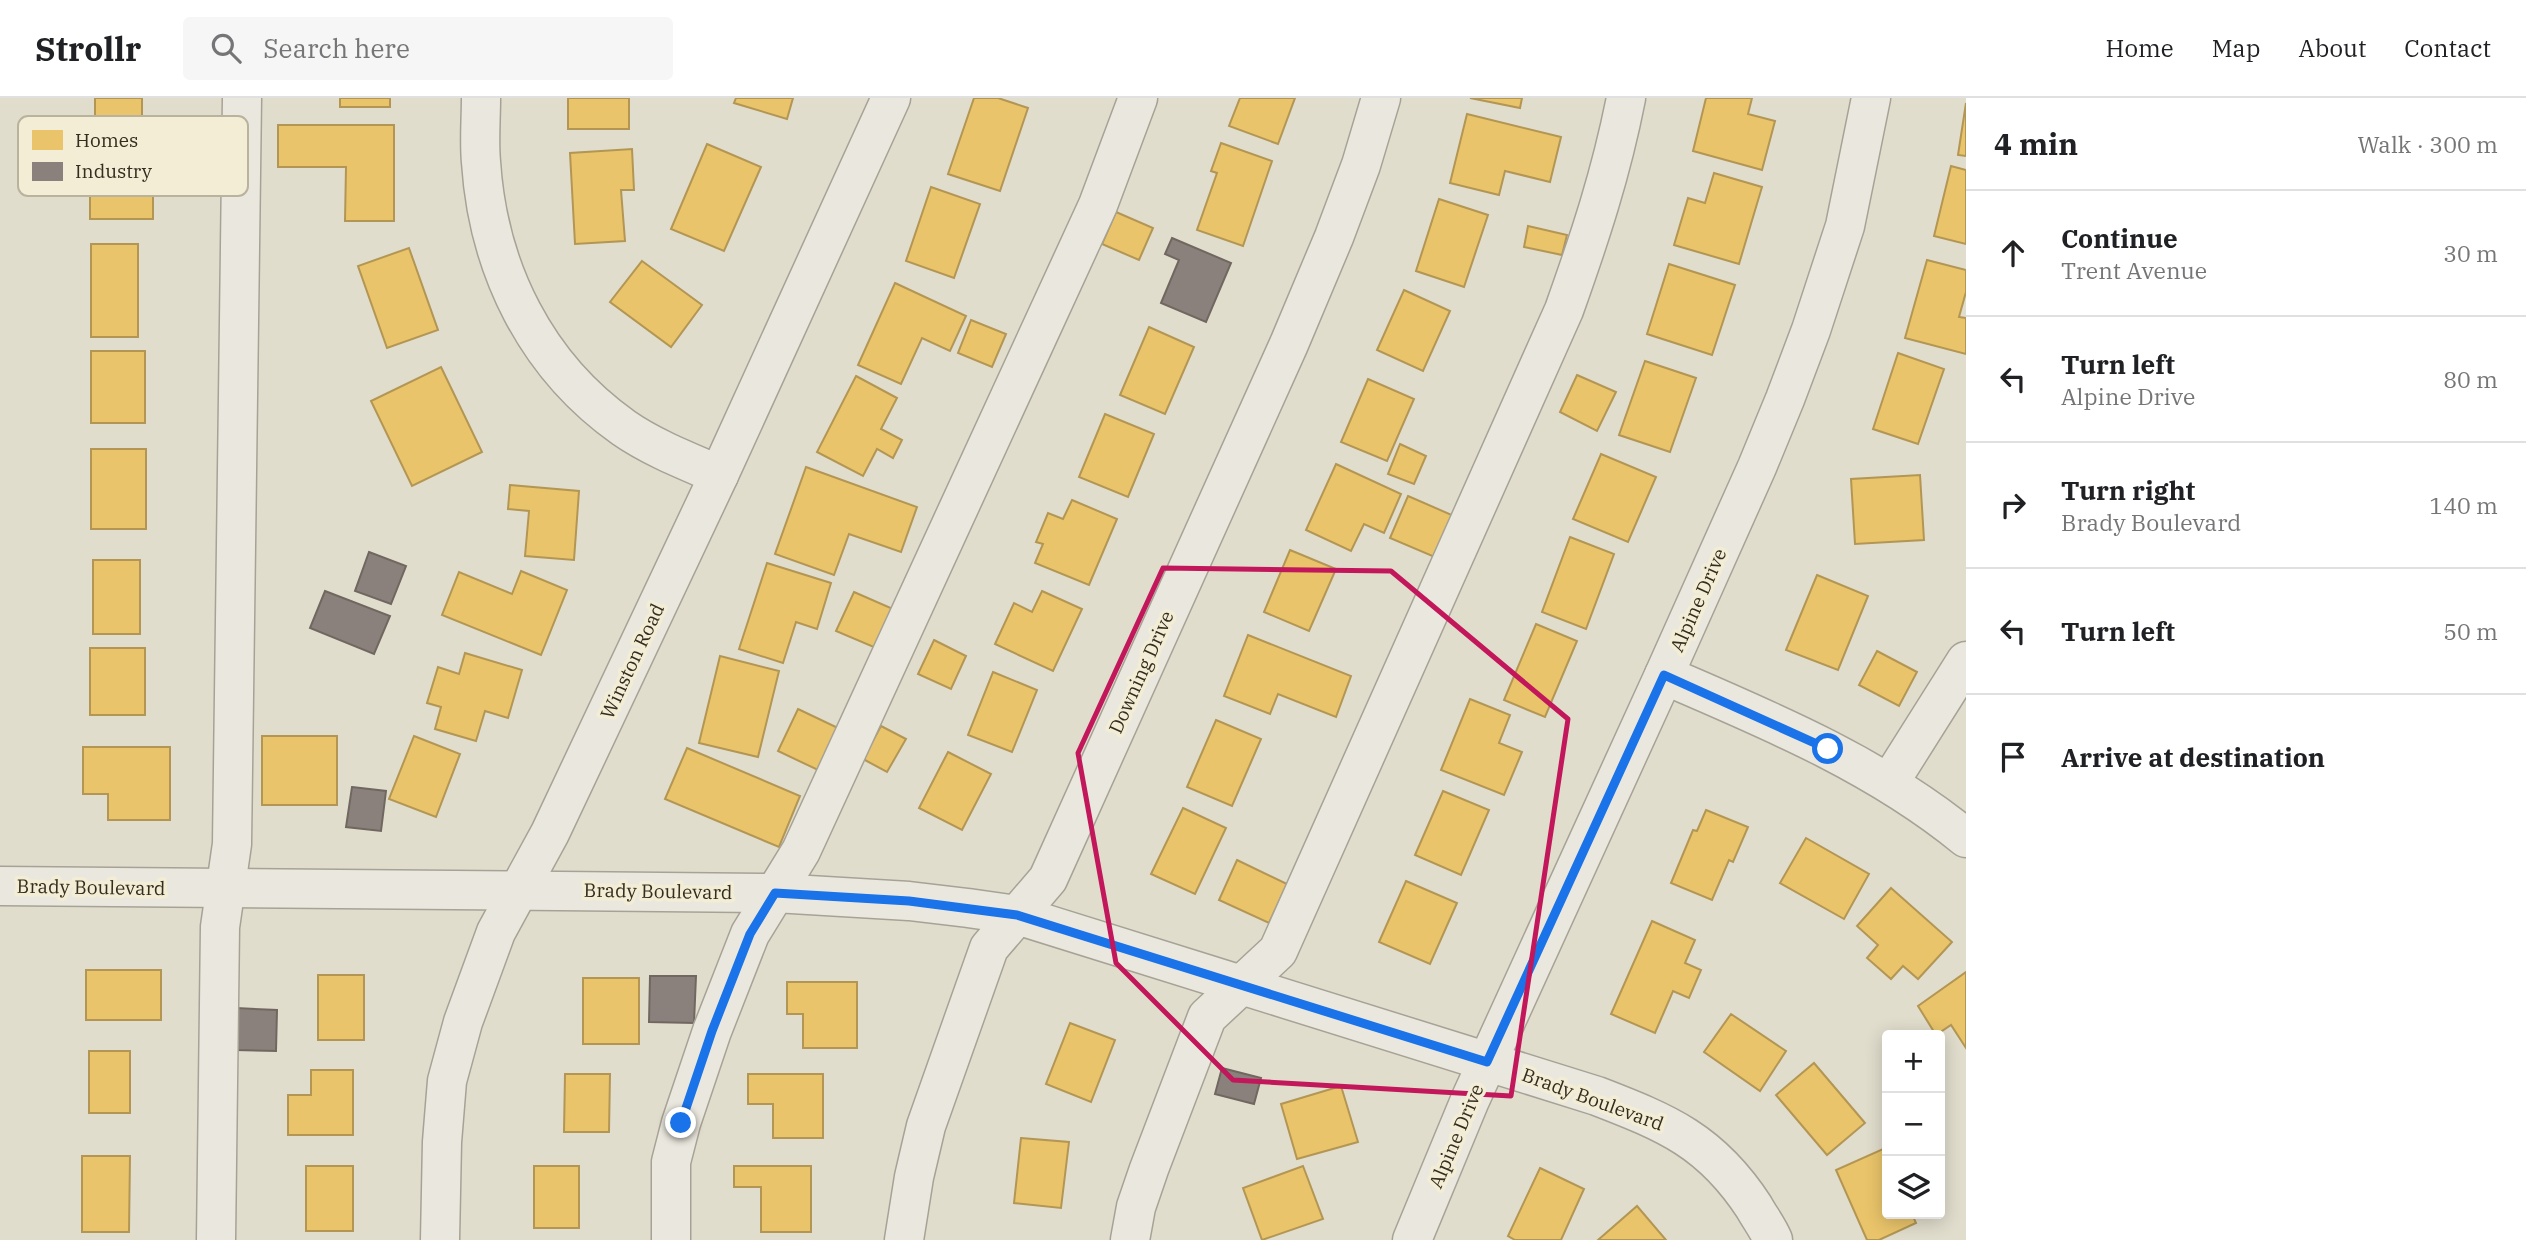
<!DOCTYPE html>
<html lang="en">
<head>
<meta charset="utf-8">
<style>
	:root { --surface:#fff; --page:#f6f6f6; --text:#202124; --muted:#757577; --line:#e0e0e0 }
	body { margin:0; font-family:"IBM Plex Serif",serif; background:var(--page); color:var(--text) }
	.controls { position:absolute; right:21px; bottom:21px; display:grid; overflow:hidden; border-radius:7px; box-shadow:0 4px 18px #0003 }
	.controls button { width:63px; height:63px; display:grid; place-items:center; padding:0; border:0; border-bottom:2px solid var(--line); background:var(--surface); color:var(--text); font:35px sans-serif }
	.stop { position:absolute; width:21px; height:21px; margin:-16px; border:5px solid #1a73e8; border-radius:50%; background:#fff }
	.stop.end { background:#1a73e8; border-color:#fff; box-shadow:0 2px 7px #0008 }
	.list { margin:0; padding:0; list-style:none }
	h2 { display:flex; justify-content:space-between; align-items:center; height:91px; margin:0; padding:0 28px; font-size:30px }
	h2 small { font-size:23px; font-weight:400; color:var(--muted) }
	.list li { display:grid; grid-template-columns:46px 1fr auto; gap:21px; align-items:center; box-sizing:border-box; height:126px; padding:0 28px; border-top:2px solid var(--line) }
	.list b { display:block; font-size:26px; white-space:nowrap }
	.list p { margin:0; font-size:23px; white-space:nowrap; color:var(--muted) }
	.list em { font-size:23px; font-style:normal; color:var(--muted) }
	.icon { flex:none; width:38px; height:38px; fill:none; stroke:currentColor; stroke-width:2; stroke-linecap:round; stroke-linejoin:round }
	.map { position:relative; flex:none; width:1966px; height:1142px; overflow:hidden }
	header { display:flex; align-items:center; gap:42px; box-sizing:border-box; height:98px; padding:0 35px; background:var(--surface); border-bottom:2px solid var(--line) }
	header strong { font-size:33px }
	nav { display:flex; gap:38px; margin-inline-start:auto; font-size:24px }
	.search { width:490px; height:63px; background:var(--page); display:flex; align-items:center; gap:18px; box-sizing:border-box; padding:0 24px; border-radius:7px; color:var(--muted); font-size:26px }
	main { display:flex }
	aside { flex:1; background:var(--surface) }
	.map>svg:first-child { display:block }
</style>
</head>
<body>
<header>
<strong>Strollr</strong>
<div class="search"><svg class="icon" aria-label="search" viewBox="0 0 24 24"><circle cx="10" cy="10" r="6"/><path d="M15 15l6 6"/></svg>Search here</div>
<nav><a>Home</a><a>Map</a><a>About</a><a>Contact</a></nav>
</header>
<main>
<div class="map">
<svg width="1966" height="1142" viewBox="0 0 1966 1142">
	<rect width="100%" height="100%" fill="#e1ddcd"/>
	<g fill="#e9c46a" stroke="#b39654" stroke-width="2">
		<rect x="95" y="0" width="47" height="21"/>
		<rect x="340" y="0" width="50" height="9"/>
		<rect x="568" y="0" width="61" height="31"/>
		<polygon points="736,0 793,0 787,21 734,5"/>
		<polygon points="974,0 998,0 1028,10 1000,93 948,76"/>
		<polygon points="1240,0 1295,0 1278,46 1229,28"/>
		<polygon points="1470,0 1522,0 1520,10"/>
		<polygon points="1706,0 1752,0 1748,16 1775,23 1762,72 1693,53"/>
		<polygon points="1966,5 1966,58 1958,57"/>
		<polygon points="1467,16 1561,39 1550,84 1505,73 1499,97 1450,85"/>
		<polygon points="278,27 394,27 394,123 345,123 346,69 278,69"/>
		<rect x="90" y="40" width="63" height="81"/>
		<polygon points="1221,45 1272,63 1243,148 1197,132 1217,75 1211,73"/>
		<polygon points="707,46 761,69 724,153 671,131"/>
		<polygon points="632,51 634,92 621,92 625,143 575,146 570,55"/>
		<polygon points="1951,68 1966,72 1966,146 1934,138"/>
		<polygon points="1714,75 1762,89 1739,166 1674,147 1688,100 1705,105"/>
		<polygon points="931,89 980,106 954,180 906,163"/>
		<polygon points="1439,101 1488,117 1464,189 1416,173"/>
		<polygon points="1116,114 1153,130 1139,162 1102,146"/>
		<polygon points="1528,128 1567,137 1562,157 1524,149"/>
		<rect x="91" y="146" width="47" height="93"/>
		<polygon points="409,150 438,232 387,250 358,168"/>
		<polygon points="1927,162 1966,172 1966,194 1959,219 1966,220 1966,256 1905,240"/>
		<polygon points="642,163 702,207 671,249 610,204"/>
		<polygon points="1669,166 1735,187 1712,257 1647,236"/>
		<polygon points="895,185 966,218 950,253 922,240 901,286 858,267"/>
		<polygon points="1404,192 1450,213 1423,273 1377,252"/>
		<polygon points="971,222 1006,236 992,269 958,255"/>
		<polygon points="1149,229 1194,249 1165,316 1120,297"/>
		<rect x="91" y="253" width="54" height="72"/>
		<polygon points="1898,255 1944,271 1918,346 1873,331"/>
		<polygon points="1645,263 1696,280 1670,354 1619,337"/>
		<polygon points="441,269 482,354 412,388 371,303"/>
		<polygon points="1577,277 1616,294 1597,333 1560,314"/>
		<polygon points="856,278 897,300 881,331 902,342 893,360 877,351 863,378 817,354"/>
		<polygon points="1368,281 1414,301 1387,363 1341,344"/>
		<polygon points="1105,316 1154,336 1128,399 1079,379"/>
		<polygon points="1400,346 1426,358 1414,386 1388,376"/>
		<rect x="91" y="351" width="55" height="80"/>
		<polygon points="1601,356 1656,379 1628,444 1573,421"/>
		<polygon points="1336,366 1401,396 1384,435 1364,426 1351,453 1306,432"/>
		<polygon points="806,369 917,409 901,454 849,436 834,477 775,456"/>
		<polygon points="1920,377 1924,442 1855,446 1851,381"/>
		<polygon points="510,387 579,393 574,462 525,458 529,413 508,411"/>
		<polygon points="1408,398 1454,418 1437,460 1390,440"/>
		<polygon points="1072,402 1117,421 1089,487 1035,465 1043,446 1036,444 1048,415 1063,421"/>
		<polygon points="1570,439 1614,456 1586,531 1542,514"/>
		<polygon points="1290,452 1336,471 1309,533 1264,514"/>
		<rect x="93" y="462" width="47" height="74"/>
		<polygon points="767,465 831,485 817,531 796,524 783,565 739,551"/>
		<polygon points="521,473 567,492 541,557 442,517 459,474 512,496"/>
		<polygon points="1817,477 1868,498 1838,572 1786,552"/>
		<polygon points="1042,493 1082,511 1053,573 995,546 1014,505 1032,514"/>
		<polygon points="854,494 893,511 876,550 836,533"/>
		<polygon points="1536,526 1577,543 1545,619 1504,602"/>
		<polygon points="1248,537 1351,578 1336,619 1278,596 1270,616 1224,598"/>
		<polygon points="934,542 966,558 951,591 918,576"/>
		<rect x="90" y="550" width="55" height="67"/>
		<polygon points="1877,553 1917,574 1899,608 1859,587"/>
		<polygon points="465,555 522,572 508,620 485,613 476,643 435,631 441,609 427,605 438,569 459,576"/>
		<polygon points="720,558 779,573 758,659 699,645"/>
		<polygon points="993,574 1037,592 1012,654 968,637"/>
		<polygon points="1470,601 1510,617 1499,645 1522,654 1504,697 1441,672"/>
		<polygon points="798,611 838,630 818,672 778,653"/>
		<polygon points="1216,622 1261,641 1232,708 1187,689"/>
		<polygon points="881,628 906,641 887,674 863,661"/>
		<rect x="262" y="638" width="75" height="69"/>
		<polygon points="414,638 460,656 436,719 389,701"/>
		<polygon points="83,649 170,649 170,722 108,722 108,696 83,696"/>
		<polygon points="687,650 800,698 779,749 665,701"/>
		<polygon points="948,654 991,676 962,732 919,710"/>
		<polygon points="1443,693 1489,712 1461,777 1415,757"/>
		<polygon points="1183,710 1226,730 1195,796 1151,776"/>
		<polygon points="1706,712 1748,729 1733,764 1729,762 1712,802 1671,785 1693,732 1697,733"/>
		<polygon points="1806,740 1869,776 1844,821 1780,785"/>
		<polygon points="1237,762 1287,786 1269,825 1219,802"/>
		<polygon points="1406,783 1457,805 1430,866 1379,844"/>
		<polygon points="1891,790 1952,844 1918,881 1903,868 1891,881 1867,860 1878,847 1857,828"/>
		<polygon points="1652,823 1695,842 1685,865 1701,872 1689,900 1673,893 1655,935 1611,916"/>
		<rect x="86" y="872" width="75" height="50"/>
		<polygon points="1966,874 1966,950 1951,927 1936,937 1918,908"/>
		<rect x="318" y="877" width="46" height="65"/>
		<rect x="583" y="880" width="56" height="66"/>
		<polygon points="787,884 857,884 857,950 803,950 803,916 787,916"/>
		<polygon points="1731,916 1786,953 1760,993 1704,954"/>
		<polygon points="1070,925 1115,942 1091,1004 1046,986"/>
		<rect x="89" y="953" width="41" height="62"/>
		<polygon points="1814,965 1865,1025 1827,1057 1776,997"/>
		<polygon points="311,972 353,972 353,1037 288,1037 288,997 311,997"/>
		<polygon points="565,976 610,976 609,1034 564,1034"/>
		<polygon points="748,976 823,976 823,1040 773,1040 773,1006 748,1006"/>
		<polygon points="1341,988 1358,1044 1297,1061 1281,1006"/>
		<polygon points="1021,1040 1069,1044 1061,1110 1014,1105"/>
		<polygon points="1883,1051 1887,1061 1887,1116 1912,1116 1916,1125 1879,1142 1867,1142 1836,1072"/>
		<polygon points="82,1058 130,1058 129,1134 82,1134"/>
		<rect x="306" y="1068" width="47" height="65"/>
		<rect x="534" y="1068" width="45" height="62"/>
		<polygon points="734,1068 811,1068 811,1134 761,1134 761,1089 734,1089"/>
		<polygon points="1303,1068 1323,1121 1262,1142 1243,1090"/>
		<polygon points="1540,1070 1584,1091 1561,1142 1515,1142 1508,1138"/>
		<polygon points="1637,1108 1666,1142 1598,1142"/>
	</g>
	<g fill="#8a817c" stroke="#706860" stroke-width="2">
		<polygon points="1172,140 1231,165 1206,224 1161,205 1179,162 1165,156"/>
		<polygon points="369,454 406,468 391,506 355,493"/>
		<polygon points="325,493 390,518 374,556 310,530"/>
		<polygon points="352,689 386,693 381,733 346,729"/>
		<polygon points="650,878 696,878 694,925 649,924"/>
		<polygon points="236,910 277,912 276,953 235,952"/>
		<polygon points="1222,970 1261,980 1254,1006 1215,996"/>
	</g>
	<g fill="none" stroke-linecap="round" stroke-linejoin="round">
		<g stroke="#a7a296" stroke-width="41">
			<g id="minor">
				<path d="M481,0C481,21 479,43 481,64C488,171 536,268 624,330C653,350 687,363 719,377"/>
				<path d="M1664,577C1769,622 1877,667 1966,740"/>
				<polyline points="1889,685 1966,563"/>
				<path d="M0,788L775,795L909,803L968,810L1017,817L1597,998C1667,1025 1711,1043 1754,1109C1760,1120 1768,1130 1773,1142"/>
				<polyline points="216,1142 220,829 232,746 242,0"/>
				<polyline points="440,1142 442,1044 447,983 463,924 496,834 550,735 719,377 891,0"/>
				<polyline points="671,1142 671,1064 681,1025 712,933 750,836 801,753 1098,107 1138,0"/>
				<polyline points="904,1142 914,1079 926,1028 989,850 1048,781 1289,246 1334,139 1361,67 1381,0"/>
				<path d="M1130,1142L1136,1109L1149,1071L1207,919L1278,853L1564,212C1590,139 1611,76 1626,0"/>
				<polyline points="1412,1142 1470,1002 1664,577 1757,369 1785,301 1811,232 1845,128 1871,0"/>
			</g>
		</g>
		<use href="#minor" stroke="#eae8de" stroke-width="38"/>
	</g>
	<g fill="none" stroke-linecap="round" stroke-linejoin="round">
		<polyline stroke="#1a73e8" stroke-width="9" points="681,1025 712,933 750,836 775,795 909,803 1017,817 1487,964 1664,577 1828,651"/>
	</g>
	<path fill="none" stroke="#c2185b" stroke-width="5" stroke-linejoin="round" d="M1163,470L1391,473L1568,621L1511,998L1233,982L1116,865L1078,655Z"/>
	<g text-anchor="middle" dominant-baseline="central" stroke-width="7" stroke-linejoin="round" paint-order="stroke">
		<g font-size="19" fill="#342c1f" stroke="#f2edd4">
			<text transform="translate(1698 502) rotate(-66)">Alpine Drive</text>
			<text transform="translate(632 563) rotate(-65)">Winston Road</text>
			<text transform="translate(1141 574) rotate(-66)">Downing Drive</text>
			<text transform="translate(91 789) rotate(1)">Brady Boulevard</text>
			<text transform="translate(658 793) rotate(1)">Brady Boulevard</text>
			<text transform="translate(1593 1001) rotate(20)">Brady Boulevard</text>
			<text transform="translate(1456 1038) rotate(-67)">Alpine Drive</text>
		</g>
	</g>
	<rect x="18" y="18" width="230" height="80" rx="10" fill="#f2edd4" stroke="#b9b39e" stroke-width="2"/>
	<rect x="32" y="32" width="31" height="20" fill="#e9c46a"/>
	<rect x="32" y="64" width="31" height="19" fill="#8a817c"/>
	<g font-size="19" fill="#342c1f">
		<text x="75" y="49">Homes</text>
		<text x="75" y="80">Industry</text>
	</g>
</svg>
<div class="controls">
<button>+</button>
<button>−</button>
<button><svg class="icon" aria-label="layers" viewBox="0 0 24 24"><path d="M12 4l9 5-9 5-9-5zM3 14l9 5 9-5"/></svg></button>
</div>
<div class="stop" style="left:1828px;top:651px"></div>
<div class="stop end" style="left:681px;top:1025px"></div>
</div>
<aside>
<h2>4 min<small>Walk · 300 m</small></h2>
<ul class="list">
<li><svg class="icon" aria-label="ahead" viewBox="0 0 24 24"><path d="M12 20V5M6 11l6-6 6 6"/></svg><div><b>Continue</b><p>Trent Avenue</p></div><em>30 m</em></li>
<li><svg class="icon" aria-label="left" viewBox="0 0 24 24"><path d="M17 20v-9H6M10 6l-5 5 5 5"/></svg><div><b>Turn left</b><p>Alpine Drive</p></div><em>80 m</em></li>
<li><svg class="icon" aria-label="right" viewBox="0 0 24 24"><path d="M7 20v-9h11M14 6l5 5-5 5"/></svg><div><b>Turn right</b><p>Brady Boulevard</p></div><em>140 m</em></li>
<li><svg class="icon" aria-label="left" viewBox="0 0 24 24"><path d="M17 20v-9H6M10 6l-5 5 5 5"/></svg><div><b>Turn left</b></div><em>50 m</em></li>
<li><svg class="icon" aria-label="arrive" viewBox="0 0 24 24"><path d="M6 21V4h12l-3 4 3 4H6"/></svg><div><b>Arrive at destination</b></div></li>
</ul>
</aside>
</main>
</body>
</html>
